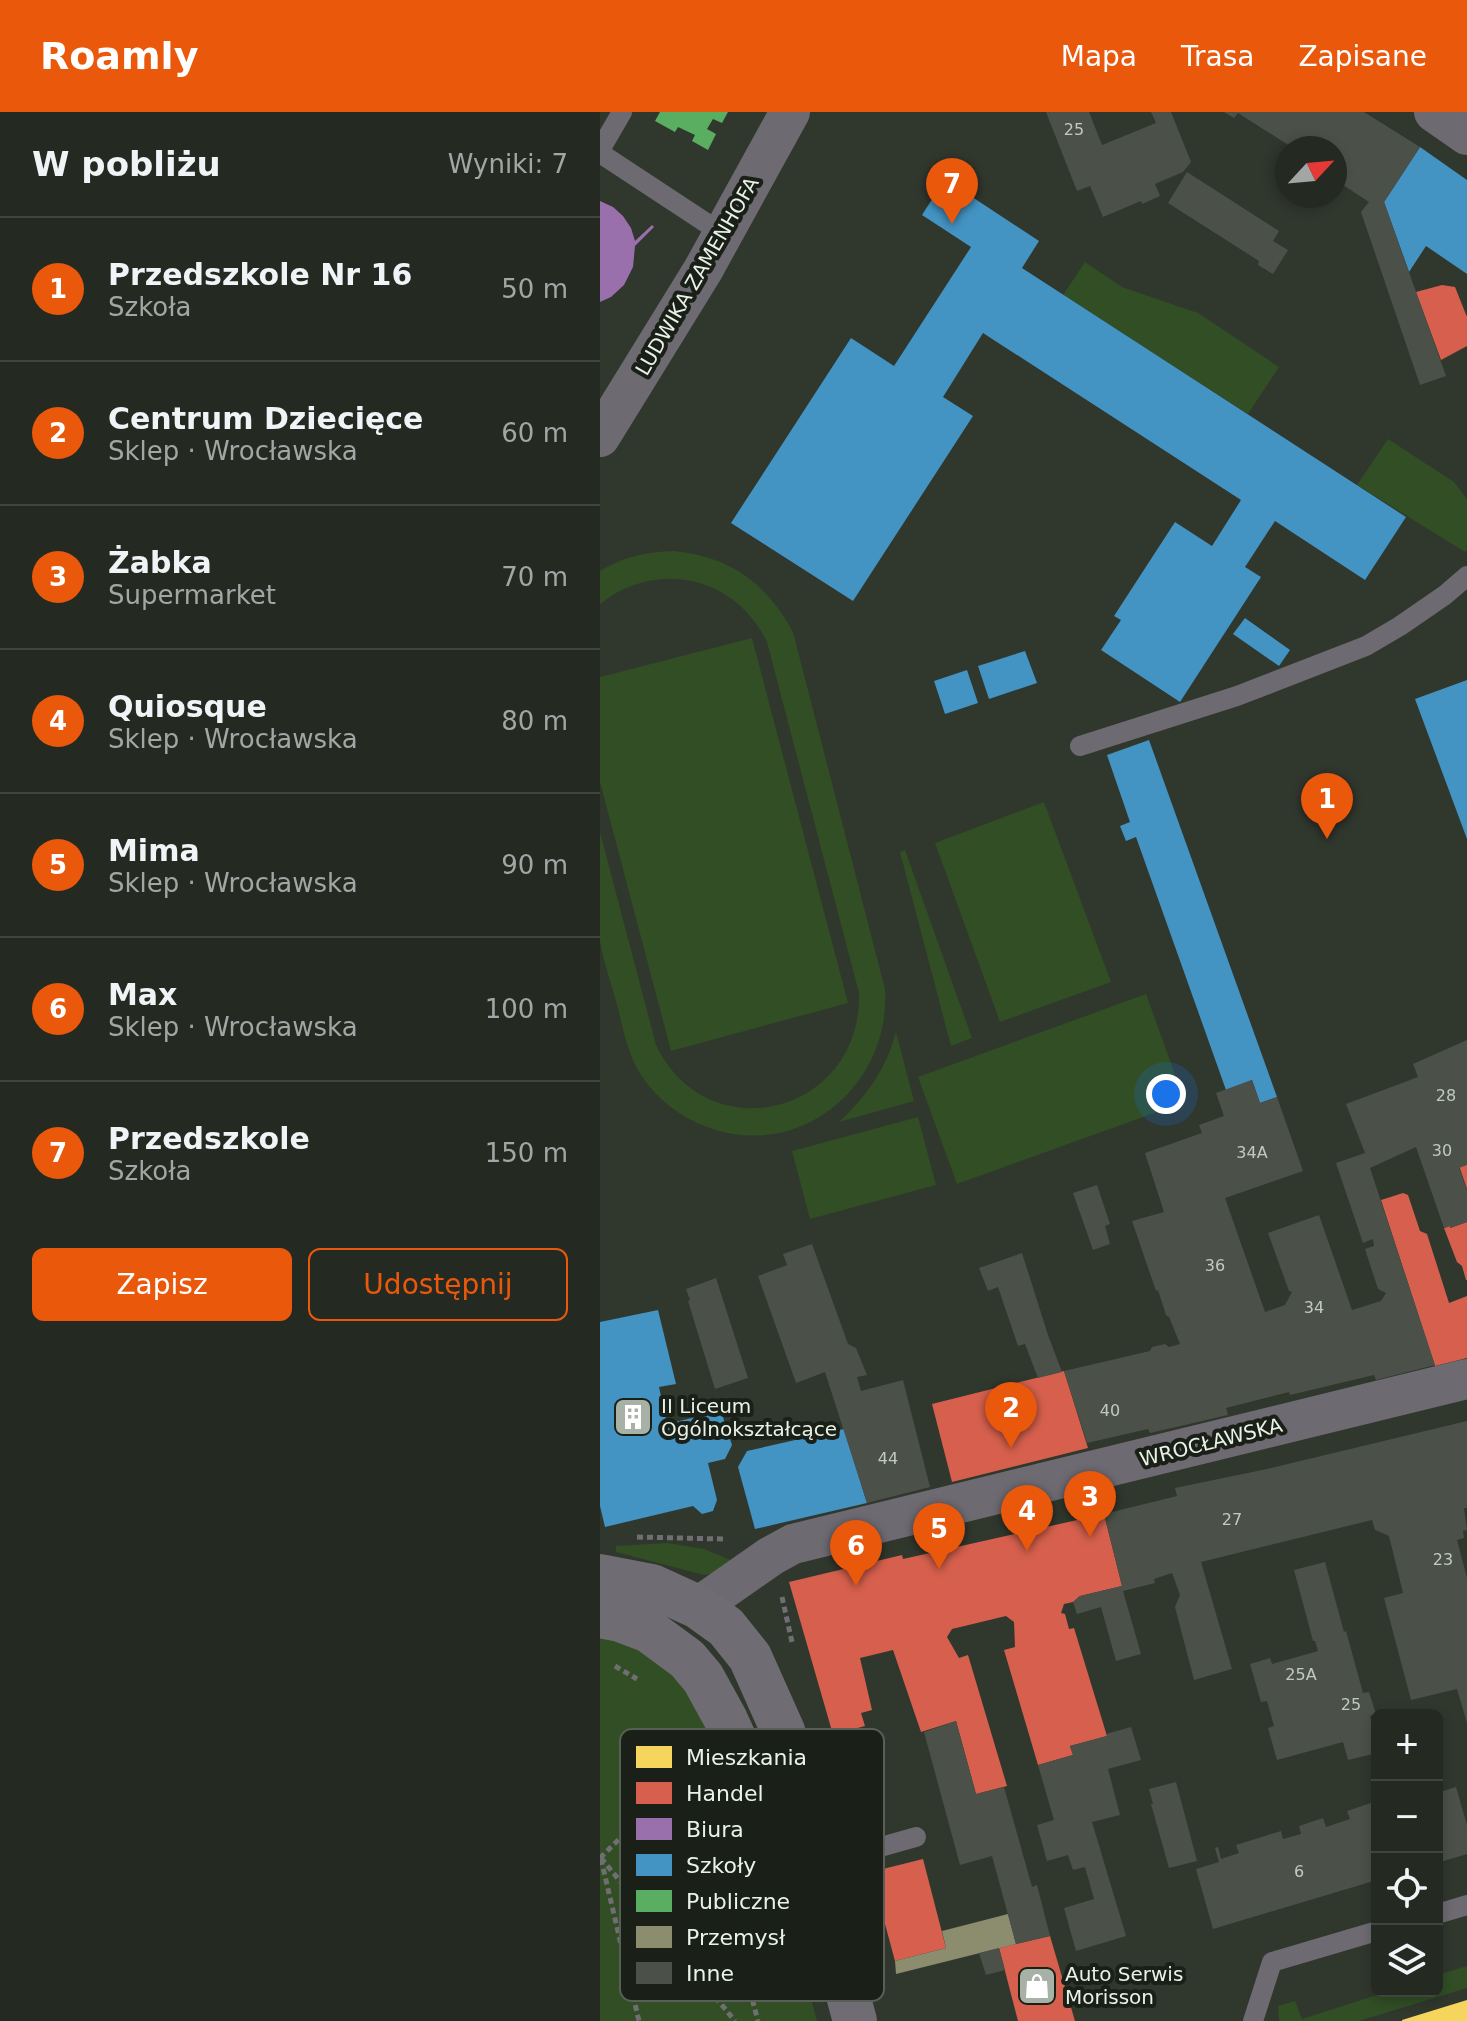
<!DOCTYPE html>
<html lang="pl">
<head>
<meta charset="utf-8">
<style>
	:root { --surface:#242922; --page:#30352f; --text:#f1f3f6; --muted:#a3a6a5; --line:#414540; --accent:#ea580c }
	body { margin:0; font-family:"DejaVu Sans",sans-serif; background:var(--page); color:var(--text) }
	.controls { position:absolute; right:24px; bottom:24px; display:grid; overflow:hidden; border-radius:12px; box-shadow:0 4px 12px #0003 }
	.controls button { width:72px; height:72px; display:grid; place-items:center; padding:0; border:0; border-bottom:2px solid var(--line); background:var(--surface); color:var(--text); font:40px sans-serif }
	.compass { position:absolute; left:675px; top:24px; width:72px; height:72px; border-radius:50%; background:var(--surface); box-shadow:0 4px 12px #0003; rotate:64deg }
	.you { position:absolute; left:566px; top:982px; width:28px; height:28px; margin:-20px; border:6px solid #fff; border-radius:50%; background:#1a73e8; box-shadow:0 0 0 12px #1a73e833 }
	.badge { display:grid; place-items:center; width:52px; height:52px; border-radius:50%; background:var(--accent); color:#fff; font-size:26px; font-weight:700 }
	.pin { position:absolute; translate:-50% -66px; filter:drop-shadow(0 2px 4px #0008) }
	.pin::after { content:''; position:absolute; top:42px; width:28px; height:24px; background:inherit; clip-path:polygon(0 0,100% 0,50% 100%) }
	.list { margin:0; padding:0; list-style:none }
	h2 { display:flex; justify-content:space-between; align-items:center; height:104px; margin:0; padding:0 32px; font-size:34px }
	h2 small { font-size:26px; font-weight:400; color:var(--muted) }
	.list li { display:grid; grid-template-columns:52px 1fr auto; gap:24px; align-items:center; box-sizing:border-box; height:144px; padding:0 32px; border-top:2px solid var(--line) }
	.list b { display:block; font-size:30px; white-space:nowrap }
	.list p { margin:0; font-size:26px; white-space:nowrap; color:var(--muted) }
	.list em { font-size:26px; font-style:normal; color:var(--muted) }
	.actions { display:flex; gap:16px; padding:24px 32px }
	.actions a { flex:1; padding:18px 0; border:2px solid var(--accent); border-radius:12px; text-align:center; font-size:28px; color:var(--accent) }
	.actions .main { background:var(--accent); color:#fff }
	.icon { flex:none; width:44px; height:44px; fill:none; stroke:currentColor; stroke-width:2; stroke-linecap:round; stroke-linejoin:round }
	.map { position:relative; flex:none; width:867px; height:1909px; overflow:hidden }
	header { display:flex; align-items:center; gap:48px; box-sizing:border-box; height:112px; padding:0 40px; background:var(--accent); color:#fff }
	header strong { font-size:38px }
	nav { display:flex; gap:44px; margin-inline-start:auto; font-size:28px }
	main { display:flex }
	aside { flex:1; background:var(--surface) }
	.map>svg:first-child { display:block }
</style>
</head>
<body>
<header>
<strong>Roamly</strong>
<nav><a>Mapa</a><a>Trasa</a><a>Zapisane</a></nav>
</header>
<main>
<aside>
<h2>W pobliżu<small>Wyniki: 7</small></h2>
<ul class="list">
<li><span class="badge">1</span><div><b>Przedszkole Nr 16</b><p>Szkoła</p></div><em>50 m</em></li>
<li><span class="badge">2</span><div><b>Centrum Dziecięce</b><p>Sklep · Wrocławska</p></div><em>60 m</em></li>
<li><span class="badge">3</span><div><b>Żabka</b><p>Supermarket</p></div><em>70 m</em></li>
<li><span class="badge">4</span><div><b>Quiosque</b><p>Sklep · Wrocławska</p></div><em>80 m</em></li>
<li><span class="badge">5</span><div><b>Mima</b><p>Sklep · Wrocławska</p></div><em>90 m</em></li>
<li><span class="badge">6</span><div><b>Max</b><p>Sklep · Wrocławska</p></div><em>100 m</em></li>
<li><span class="badge">7</span><div><b>Przedszkole</b><p>Szkoła</p></div><em>150 m</em></li>
</ul>
<div class="actions"><a class="main">Zapisz</a><a>Udostępnij</a></div>
</aside>
<div class="map">
<svg width="867" height="1909" viewBox="0 0 867 1909">
	<rect width="100%" height="100%" fill="#30372d"/>
	<g fill="#314e25">
		<polygon points="485,150 522,175 598,201 679,255 648,302 463,183"/>
		<polygon points="788,327 854,370 867,387 867,438 865,440 757,373"/>
		<path d="M73,439C130,444 166,471 193,520L285,877C291,973 201,1050 107,1015C81,1005 57,988 41,963C29,944 24,923 19,900C13,877 4,853 0,829C0,818 0,805 0,793C0,768 0,744 0,720L56,933C108,1041 262,1002 259,881L167,530C135,464 57,447 0,492V459C23,445 46,440 73,439Z"/>
		<polygon points="152,526 248,891 71,939 0,670 0,565"/>
		<polygon points="444,690 511,870 400,910 335,731"/>
		<polygon points="305,738 372,926 351,934 300,740"/>
		<polygon points="546,882 585,990 357,1072 318,965"/>
		<path d="M296,920L314,989L239,1010C267,984 286,957 296,920Z"/>
		<polygon points="318,1005 336,1073 210,1107 192,1039"/>
		<polygon points="68,1431 104,1437 133,1449 114,1461 104,1463 16,1440 16,1434"/>
		<polygon points="0,1520 19,1522 77,1560 152,1699 196,1828 217,1909 0,1909"/>
		<polygon points="867,1854 867,1876 759,1909 679,1909 678,1894 695,1889 702,1907 789,1879 837,1879 837,1863"/>
	</g>
	<polygon fill="#f6d55c" points="867,1888 867,1909 802,1909 802,1908"/>
	<g fill="#d6604d">
		<polygon points="842,173 855,175 867,205 867,234 841,248 816,180"/>
		<polygon points="867,1038 867,1077 855,1042"/>
		<polygon points="803,1081 808,1083 820,1119 827,1122 849,1191 867,1184 867,1246 835,1254 781,1088"/>
		<polygon points="867,1110 867,1168 866,1168 862,1154 857,1150 844,1116 850,1114 850,1116"/>
		<polygon points="464,1259 488,1336 352,1370 332,1292"/>
		<polygon points="504,1402 522,1474 480,1484 473,1490 464,1492 461,1501 465,1502 469,1517 474,1516 507,1624 470,1634 473,1643 438,1653 404,1538 415,1535 414,1510 406,1504 352,1517 347,1525 359,1546 368,1543 407,1674 376,1682 356,1609 321,1620 293,1538 260,1546 272,1598 261,1601 265,1614 254,1617 256,1624 247,1626 250,1636 238,1640 189,1470 302,1443 303,1447"/>
		<polygon points="323,1747 346,1836 295,1849 271,1760"/>
		<polygon points="450,1824 475,1909 418,1909 399,1836"/>
	</g>
	<polygon fill="#9970ab" points="0,89 13,95 23,104 31,116 35,129 52,113 54,115 35,134 33,155 24,173 11,185 0,190"/>
	<g fill="#4393c3">
		<polygon points="820,35 867,68 867,162 826,134 809,160 808,157 784,90"/>
		<polygon points="345,67 439,129 422,156 806,405 765,468 675,409 645,455 661,465 580,590 501,538 521,508 514,504 575,410 612,434 641,388 383,221 343,285 373,304 253,489 131,411 251,226 294,254 371,135 322,103"/>
		<polygon points="645,506 690,538 679,554 633,522"/>
		<polygon points="425,539 437,571 389,587 378,554"/>
		<polygon points="367,558 378,591 345,602 334,569"/>
		<polygon points="867,568 867,727 815,587"/>
		<polygon points="549,628 677,985 660,991 652,968 626,978 536,725 526,729 520,714 530,710 507,643"/>
		<polygon points="58,1198 76,1272 59,1275 67,1312 121,1299 132,1333 125,1347 108,1351 117,1388 113,1399 102,1402 93,1394 5,1415 0,1394 0,1210"/>
		<polygon points="244,1317 267,1391 155,1417 138,1355 147,1339"/>
	</g>
	<polygon fill="#5aae61" points="60,0 128,0 122,11 113,7 107,17 116,22 108,38 92,29 95,23 78,15 75,20 55,9"/>
	<polygon fill="#8c8c6e" points="408,1802 416,1832 296,1862 295,1849 346,1836 342,1819"/>
	<g fill="#4b5148">
		<polygon points="446,0 489,0 502,33 556,11 551,0 571,0 591,50 583,60 555,72 560,84 542,92 541,89 503,105 490,74 477,79"/>
		<polygon points="624,0 764,0 820,35 784,90 846,264 820,273 761,100 769,90 743,73 739,64 735,62 735,36 693,36 638,1 634,6"/>
		<polygon points="587,60 679,119 673,129 688,138 673,162 658,153 659,149 568,91"/>
		<polygon points="867,928 867,1053 859,1056 867,1078 867,1110 850,1116 850,1114 844,1116 816,1035 770,1056 835,1253 776,1268 774,1263 690,1283 689,1280 626,1296 628,1303 550,1321 548,1317 487,1331 464,1259 550,1239 552,1235 565,1232 569,1235 580,1232 569,1205 566,1203 558,1178 556,1179 532,1109 564,1100 545,1041 602,1021 599,1013 624,1004 616,981 652,968 660,991 677,985 703,1059 625,1086 665,1200 685,1193 692,1180 689,1179 668,1121 719,1103 752,1198 781,1189 786,1181 778,1177 765,1137 774,1134 773,1127 763,1131 736,1051 765,1041 746,992 818,965 813,952"/>
		<polygon points="497,1073 510,1112 505,1114 510,1132 493,1138 473,1081"/>
		<polygon points="212,1132 248,1232 256,1236 267,1263 257,1265 261,1279 303,1268 330,1375 267,1391 225,1260 196,1271 158,1164 187,1153 183,1142"/>
		<polygon points="422,1141 448,1223 462,1260 438,1266 425,1232 418,1234 398,1175 388,1179 379,1156"/>
		<polygon points="116,1166 148,1266 115,1277 88,1189 90,1188 86,1177"/>
		<polygon points="867,1309 867,1396 864,1396 867,1418 863,1419 864,1426 857,1428 867,1466 867,1611 857,1577 811,1588 784,1486 803,1481 789,1424 775,1418 772,1408 601,1450 632,1557 594,1568 575,1495 580,1483 572,1461 554,1467 555,1471 523,1479 541,1542 516,1549 501,1495 477,1502 473,1490 480,1484 522,1474 504,1402 577,1384 575,1376 667,1357"/>
		<polygon points="725,1450 744,1520 746,1519 763,1581 769,1580 776,1602 770,1604 777,1631 777,1641 748,1648 743,1630 677,1648 668,1616 674,1614 667,1589 661,1590 650,1552 670,1546 672,1552 718,1539 715,1529 713,1529 694,1458"/>
		<polygon points="356,1609 376,1682 404,1675 432,1775 437,1773 450,1824 416,1832 392,1744 360,1753 324,1620"/>
		<polygon points="531,1615 541,1648 508,1657 520,1703 492,1710 526,1824 476,1839 464,1796 494,1787 485,1755 473,1758 468,1743 447,1749 437,1713 454,1708 438,1653 473,1643 470,1634 507,1624 506,1622"/>
		<polygon points="576,1670 597,1749 569,1756 551,1692 553,1692 549,1677"/>
		<polygon points="856,1675 867,1713 867,1742 837,1751 837,1681"/>
		<polygon points="771,1691 774,1700 777,1699 777,1768 613,1817 596,1757 619,1750 615,1736 618,1735 621,1747 639,1741 636,1733 681,1719 683,1727 701,1722 699,1714 723,1706 726,1715 750,1707 747,1699"/>
		<polygon points="399,1836 405,1858 386,1863 379,1841"/>
	</g>
	<g fill="none" stroke-linecap="round" stroke-linejoin="round">
		<g stroke="#716e73" stroke-width="5" stroke-dasharray="6 4" stroke-linecap="butt">
			<polyline points="37,1425 123,1427"/>
			<polyline points="182,1485 192,1530"/>
			<polyline points="15,1554 37,1567"/>
			<polyline points="91,1656 158,1909"/>
			<polyline points="0,1746 91,1656 96,1642"/>
			<polyline points="1,1746 135,1909"/>
			<polyline points="1,1747 39,1909"/>
		</g>
		<g stroke="#6e6a71" stroke-width="20">
			<polyline points="0,38 22,0"/>
			<polyline points="0,41 123,122"/>
			<polyline points="480,634 637,584 766,534 800,514 845,483 867,464"/>
			<polyline points="224,1751 316,1725"/>
			<polyline points="837,1802 867,1793"/>
			<polyline points="653,1909 672,1850 777,1819"/>
		</g>
		<g stroke="#6e6a71" stroke-width="40">
			<polyline points="834,0 867,23"/>
			<polyline points="0,325 103,158 190,0"/>
			<polyline points="98,1495 171,1444 193,1432 867,1267"/>
		</g>
		<g stroke="#706c73" stroke-width="44">
			<polyline points="0,1464 52,1474 98,1495 126,1515 150,1545 183,1619 217,1725 224,1751 233,1828 255,1909"/>
			<polyline points="0,1504 20,1508 49,1519 87,1547 103,1566 125,1606 157,1676 194,1767 227,1820"/>
		</g>
	</g>
	<defs>
		<g id="building-square" transform="scale(2)"><rect x="-9" y="-9" width="18" height="18" rx="4" fill="#a8b1a5" stroke="#1a2018"/><path d="M-4-6H4V6H1V3H-1V6H-4ZM-2.5-4.3h1.7v1.8h-1.7ZM.8-4.3h1.7v1.8H.8ZM-2.5-1h1.7V.8h-1.7ZM.8-1h1.7V.8H.8Z" fill="#fff"/></g>
		<g id="shop-square" transform="scale(2)"><rect x="-9" y="-9" width="18" height="18" rx="4" fill="#a8b1a5" stroke="#1a2018"/><path d="M-5-2.5h2.3a2.7 3.5 0 0 1 5.4 0H5L5.5 6h-11ZM-1.5-2.5h3a1.5 2.3 0 0 0-3 0Z" fill="#fff"/></g>
	</defs>
	<g fill-rule="evenodd">
		<use href="#building-square" x="33" y="1305"/>
		<use href="#shop-square" x="437" y="1874"/>
	</g>
	<g text-anchor="middle" dominant-baseline="central" stroke-width="8" stroke-linejoin="round" paint-order="stroke">
		<g font-size="16" fill="#c2cabe">
			<text x="474" y="17">25</text>
			<text x="846" y="983">28</text>
			<text x="842" y="1038">30</text>
			<text x="652" y="1040">34A</text>
			<text x="615" y="1153">36</text>
			<text x="714" y="1195">34</text>
			<text x="510" y="1298">40</text>
			<text x="288" y="1346">44</text>
			<text x="632" y="1407">27</text>
			<text x="843" y="1447">23</text>
			<text x="701" y="1562">25A</text>
			<text x="751" y="1592">25</text>
			<text x="699" y="1759">6</text>
		</g>
		<g font-size="20" fill="#e9f2e6" stroke="#1a2018">
			<text transform="translate(97 164) rotate(-60)">LUDWIKA ZAMENHOFA</text>
			<text transform="translate(611 1330) rotate(-14)">WROCŁAWSKA</text>
		</g>
		<g font-size="20" fill="#e9f2e6" stroke="#1a2018" text-anchor="start">
			<text x="61" y="1294">II Liceum<tspan x="61" dy="23">Ogólnokształcące</tspan></text>
			<text x="465" y="1862">Auto Serwis<tspan x="465" dy="23">Morisson</tspan></text>
		</g>
	</g>
	<rect x="20" y="1617" width="264" height="272" rx="12" fill="#1a2018" stroke="#585f56" stroke-width="2"/>
	<rect x="36" y="1634" width="36" height="22" fill="#f6d55c"/>
	<rect x="36" y="1670" width="36" height="22" fill="#d6604d"/>
	<rect x="36" y="1706" width="36" height="22" fill="#9970ab"/>
	<rect x="36" y="1742" width="36" height="22" fill="#4393c3"/>
	<rect x="36" y="1778" width="36" height="22" fill="#5aae61"/>
	<rect x="36" y="1814" width="36" height="22" fill="#8c8c6e"/>
	<rect x="36" y="1850" width="36" height="22" fill="#4b5148"/>
	<g font-size="22" fill="#e9f2e6">
		<text x="86" y="1653">Mieszkania</text>
		<text x="86" y="1689">Handel</text>
		<text x="86" y="1725">Biura</text>
		<text x="86" y="1761">Szkoły</text>
		<text x="86" y="1797">Publiczne</text>
		<text x="86" y="1833">Przemysł</text>
		<text x="86" y="1869">Inne</text>
	</g>
</svg>
<div class="controls">
<button>+</button>
<button>−</button>
<button><svg class="icon" aria-label="locate" viewBox="0 0 24 24"><circle cx="12" cy="12" r="6"/><path d="M12 2v4M12 18v4M2 12h4M18 12h4"/></svg></button>
<button><svg class="icon" aria-label="layers" viewBox="0 0 24 24"><path d="M12 4l9 5-9 5-9-5zM3 14l9 5 9-5"/></svg></button>
</div>
<svg class="compass" viewBox="-18 -18 36 36"><path d="M0-13l5 13h-10z" fill="#e53935"/><path d="M0 13l5-13h-10z" fill="#a3a6a5"/></svg>
<div class="you"></div>
<div class="pin badge" style="left:727px;top:727px">1</div>
<div class="pin badge" style="left:411px;top:1336px">2</div>
<div class="pin badge" style="left:490px;top:1425px">3</div>
<div class="pin badge" style="left:427px;top:1439px">4</div>
<div class="pin badge" style="left:339px;top:1457px">5</div>
<div class="pin badge" style="left:256px;top:1474px">6</div>
<div class="pin badge" style="left:352px;top:112px">7</div>
</div>
</main>
</body>
</html>
